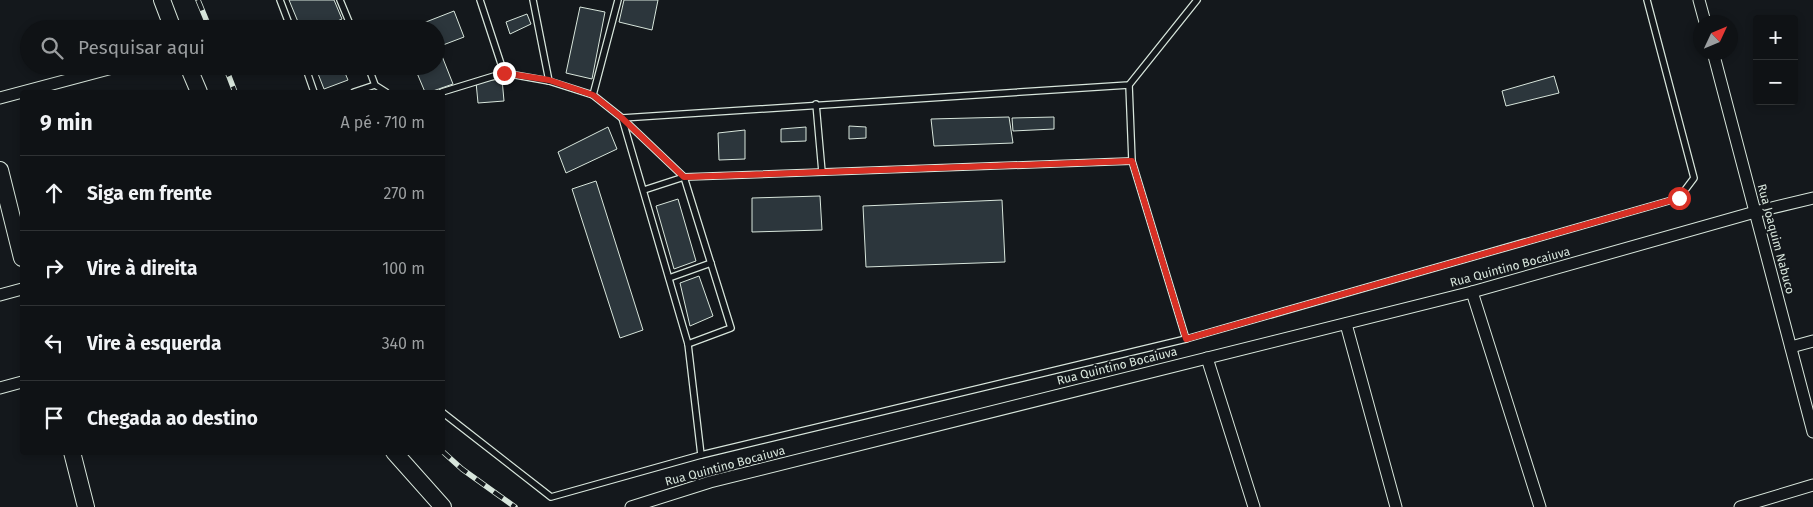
<!DOCTYPE html>
<html lang="pt">
<head>
<meta charset="utf-8">
<style>
	:root { --surface:#0f1215; --page:#1d2022; --text:#f1f3f6; --muted:#9b9ea0; --line:#2f3234 }
	body { margin:0; font-family:"Fira Sans",sans-serif; background:var(--page); color:var(--text) }
	.controls { position:absolute; right:15px; top:15px; display:grid; overflow:hidden; border-radius:5px; box-shadow:0 2px 8px #0003 }
	.controls button { width:45px; height:45px; display:grid; place-items:center; padding:0; border:0; border-bottom:1px solid var(--line); background:var(--surface); color:var(--text); font:25px sans-serif }
	.compass { position:absolute; left:1693px; top:15px; width:45px; height:45px; border-radius:50%; background:var(--surface); box-shadow:0 2px 8px #0003; rotate:46deg }
	.stop { position:absolute; width:15px; height:15px; margin:-11px; border:4px solid #d93025; border-radius:50%; background:#fff }
	.stop.end { background:#d93025; border-color:#fff; box-shadow:0 1px 5px #0008 }
	.list { margin:0; padding:0; list-style:none }
	h2 { display:flex; justify-content:space-between; align-items:center; height:65px; margin:0; padding:0 20px; font-size:21px }
	h2 small { font-size:16px; font-weight:400; color:var(--muted) }
	.list li { display:grid; grid-template-columns:32px 1fr auto; gap:15px; align-items:center; box-sizing:border-box; height:75px; padding:0 20px; border-top:1px solid var(--line) }
	.list b { display:block; font-size:19px; white-space:nowrap }
	.list em { font-size:16px; font-style:normal; color:var(--muted) }
	.icon { flex:none; width:28px; height:28px; fill:none; stroke:currentColor; stroke-width:2; stroke-linecap:round; stroke-linejoin:round }
	.map { position:relative; flex:none; width:1813px; height:507px; overflow:hidden }
	.search { position:absolute; background:var(--surface); box-shadow:0 2px 8px #0003; left:20px; top:20px; width:425px; height:55px; display:flex; align-items:center; gap:12px; box-sizing:border-box; padding:0 18px; border-radius:28px; color:var(--muted); font-size:19px }
	.panel { position:absolute; background:var(--surface); box-shadow:0 2px 8px #0003; left:20px; top:90px; width:425px; height:365px; border-radius:5px }
	.map>svg:first-child { display:block }
</style>
</head>
<body>
<div class="map">
<svg width="1813" height="507" viewBox="0 0 1813 507">
	<rect width="100%" height="100%" fill="#14181c"/>
	<g fill="#2c363c" stroke="#d8e6dc">
		<polygon points="289,0 334,0 342,19 326,26 328,29 301,29"/>
		<polygon points="624,0 658,0 652,30 619,22"/>
		<polygon points="580,7 605,12 592,79 566,73"/>
		<polygon points="454,11 464,37 443,45 440,51 453,84 430,92 425,92 414,66 436,66 436,29 408,29"/>
		<polygon points="527,14 531,24 510,34 506,22"/>
		<polygon points="315,66 342,66 348,80 324,89"/>
		<polygon points="1554,76 1559,93 1506,106 1502,91"/>
		<polygon points="502,79 504,101 478,103 476,82"/>
		<polygon points="1009,117 1013,143 934,146 931,119"/>
		<polygon points="1054,117 1054,129 1013,131 1012,118"/>
		<polygon points="849,126 866,127 866,138 849,139"/>
		<polygon points="608,127 617,149 566,173 558,152"/>
		<polygon points="806,127 806,141 781,142 781,129"/>
		<polygon points="745,130 745,159 719,160 718,133"/>
		<polygon points="596,181 643,330 620,338 572,189"/>
		<polygon points="820,196 822,230 752,232 752,198"/>
		<polygon points="678,199 696,261 674,269 656,206"/>
		<polygon points="1002,200 1005,262 866,267 863,206"/>
		<polygon points="699,276 713,316 690,326 680,283"/>
	</g>
	<g fill="none" stroke-linecap="round" stroke-linejoin="round">
		<g stroke="#d8e6dc" stroke-width="8">
			<g id="lane">
				<polyline points="280,0 291,29"/>
				<polyline points="340,0 352,29"/>
				<polyline points="480,0 504,73"/>
				<polyline points="533,0 549,81"/>
				<polyline points="618,0 593,95 622,118 684,177 1132,161"/>
				<polyline points="305,66 314,92"/>
				<polyline points="368,66 375,85 386,92"/>
				<polyline points="1129,85 1132,161 1186,339 1679,198 1694,178 1647,0"/>
				<polyline points="354,92 375,85"/>
				<polyline points="442,92 504,73 549,81 593,95"/>
				<polyline points="816,104 822,172"/>
				<polyline points="644,190 684,177 731,328 688,344 622,118 1129,85 1197,0"/>
				<polyline points="669,278 711,263"/>
				<polyline points="442,412 551,497 701,455 688,344"/>
				<polyline points="701,455 1186,339"/>
			</g>
		</g>
		<g stroke="#d8e6dc" stroke-width="13">
			<g id="street">
				<polyline points="1699,0 1705,22"/>
				<polyline points="1713,52 1813,432"/>
				<polyline points="0,98 120,66"/>
				<polyline points="1472,292 1540,507"/>
				<polyline points="0,295 22,289"/>
				<polyline points="1346,324 1396,507"/>
				<polyline points="1791,347 1813,341"/>
				<polyline points="1207,358 1254,507"/>
				<polyline points="0,388 22,382"/>
				<polyline points="631,507 710,482 1472,292 1755,212 1813,198"/>
				<polyline points="1740,507 1813,485"/>
			</g>
		</g>
		<g stroke="#d8e6dc" stroke-width="18">
			<g id="secondary">
				<polyline points="162,0 173,29"/>
				<polyline points="188,66 199,92"/>
				<polyline points="0,170 22,258"/>
				<polyline points="72,452 86,507"/>
				<polyline points="394,452 443,507"/>
			</g>
		</g>
		<use href="#lane" stroke="#14181c" stroke-width="5.5"/>
		<use href="#street" stroke="#14181c" stroke-width="11"/>
		<use href="#secondary" stroke="#14181c" stroke-width="16"/>
		<g stroke="#d8e6dc" stroke-width="5.5">
			<g id="rail">
				<polyline points="198,0 210,29"/>
				<polyline points="225,66 235,92"/>
				<polyline points="442,451 462,469 515,507"/>
			</g>
		</g>
		<use href="#rail" stroke="#14181c" stroke-width="4" stroke-dasharray="11" stroke-linecap="butt"/>
	</g>
	<g fill="none" stroke-linecap="round" stroke-linejoin="round">
		<polyline stroke="#d93025" stroke-width="6" points="504,73 549,80 593,95 622,118 684,177 1132,161 1186,339 1679,198"/>
	</g>
	<g text-anchor="middle" dominant-baseline="central" stroke-width="4" stroke-linejoin="round" paint-order="stroke">
		<g font-size="12" fill="#d8e6dc" stroke="#14181c">
			<text transform="translate(1776 239) rotate(75)">Rua Joaquim Nabuco</text>
			<text transform="translate(1510 267) rotate(-15)">Rua Quintino Bocaiuva</text>
			<text transform="translate(1117 366) rotate(-14)">Rua Quintino Bocaiuva</text>
			<text transform="translate(725 466) rotate(-15)">Rua Quintino Bocaiuva</text>
		</g>
	</g>
</svg>
<div class="controls">
<button>+</button>
<button>−</button>
</div>
<svg class="compass" viewBox="-18 -18 36 36"><path d="M0-13l5 13h-10z" fill="#e53935"/><path d="M0 13l5-13h-10z" fill="#9b9ea0"/></svg>
<div class="stop" style="left:1679px;top:198px"></div>
<div class="stop end" style="left:504px;top:73px"></div>
<div class="search"><svg class="icon" aria-label="search" viewBox="0 0 24 24"><circle cx="10" cy="10" r="6"/><path d="M15 15l6 6"/></svg>Pesquisar aqui</div>
<section class="panel">
<h2>9 min<small>A pé · 710 m</small></h2>
<ul class="list">
<li><svg class="icon" aria-label="ahead" viewBox="0 0 24 24"><path d="M12 20V5M6 11l6-6 6 6"/></svg><div><b>Siga em frente</b></div><em>270 m</em></li>
<li><svg class="icon" aria-label="right" viewBox="0 0 24 24"><path d="M7 20v-9h11M14 6l5 5-5 5"/></svg><div><b>Vire à direita</b></div><em>100 m</em></li>
<li><svg class="icon" aria-label="left" viewBox="0 0 24 24"><path d="M17 20v-9H6M10 6l-5 5 5 5"/></svg><div><b>Vire à esquerda</b></div><em>340 m</em></li>
<li><svg class="icon" aria-label="arrive" viewBox="0 0 24 24"><path d="M6 21V4h12l-3 4 3 4H6"/></svg><div><b>Chegada ao destino</b></div></li>
</ul>
</section>
</div>
</body>
</html>
